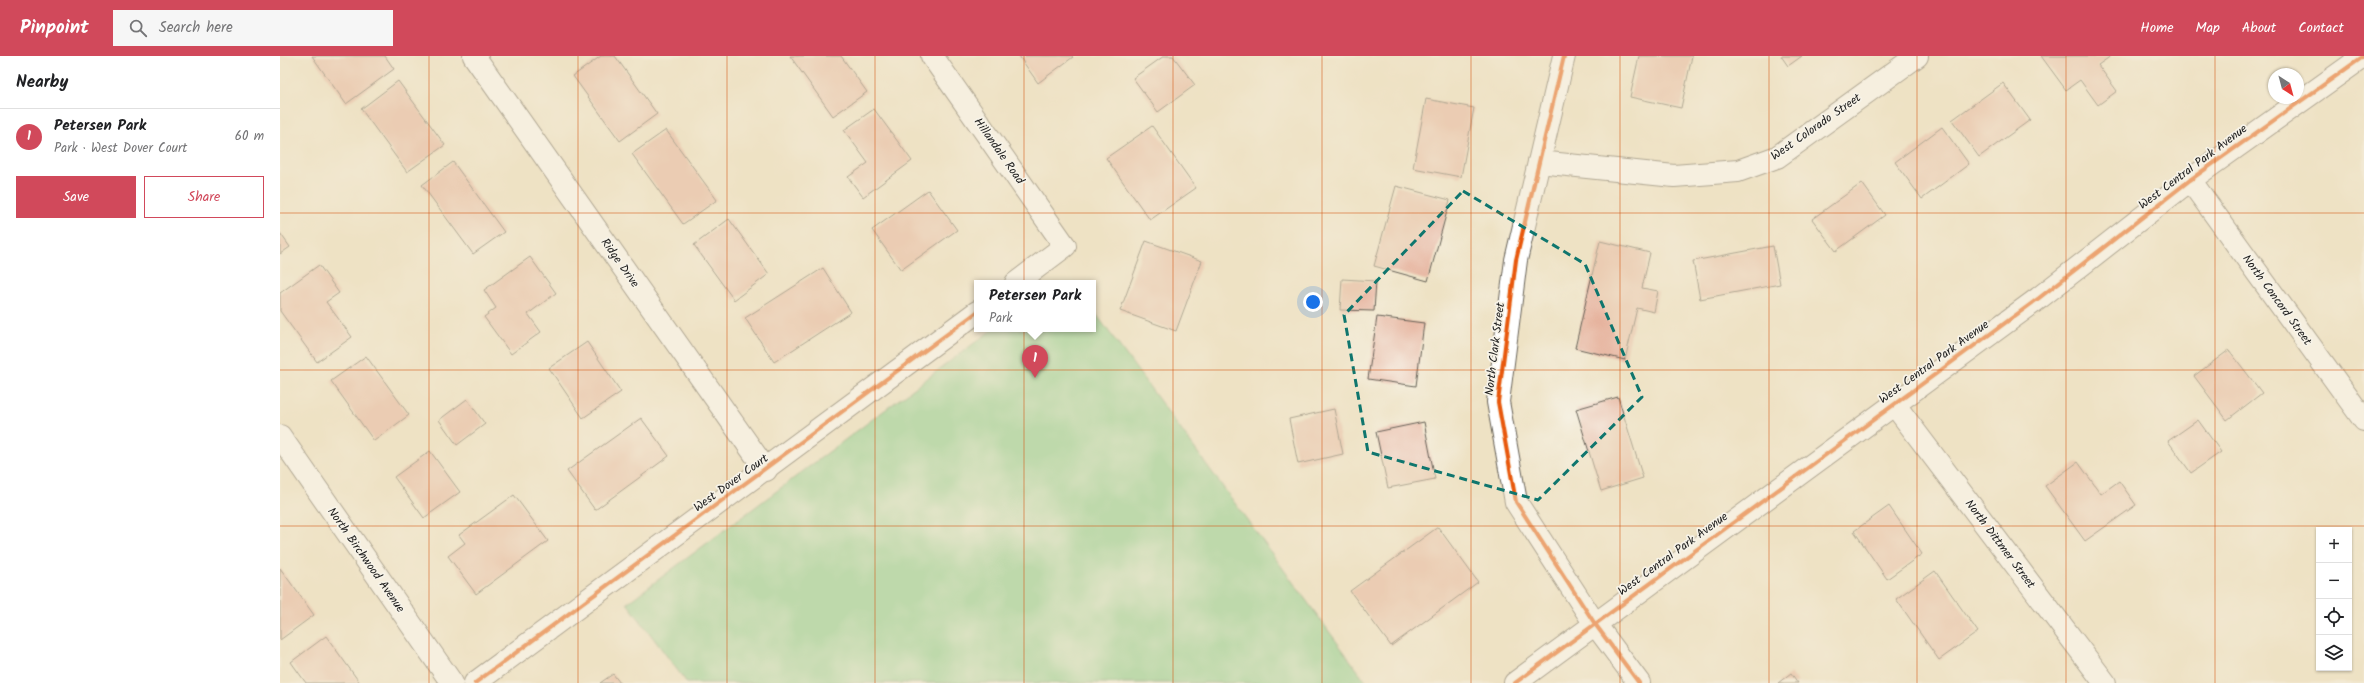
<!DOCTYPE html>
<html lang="en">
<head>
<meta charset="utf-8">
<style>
	:root { --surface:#fff; --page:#f6f6f6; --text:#202124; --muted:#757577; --line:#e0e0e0; --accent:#d1495b }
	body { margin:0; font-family:Kalam,sans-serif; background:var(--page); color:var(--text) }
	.controls { position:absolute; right:12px; bottom:12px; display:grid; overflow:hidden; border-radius:0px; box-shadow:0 1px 3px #0004 }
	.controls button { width:36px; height:36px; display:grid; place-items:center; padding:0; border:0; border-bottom:1px solid var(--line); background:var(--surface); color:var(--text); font:20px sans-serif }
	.compass { position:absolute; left:1988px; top:12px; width:36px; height:36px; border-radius:50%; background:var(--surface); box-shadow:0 1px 3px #0004; rotate:144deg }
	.you { position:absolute; left:1033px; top:246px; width:14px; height:14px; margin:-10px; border:3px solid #fff; border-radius:50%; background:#1a73e8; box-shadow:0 0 0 6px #1a73e833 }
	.badge { display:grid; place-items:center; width:26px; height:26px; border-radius:50%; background:var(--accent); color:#fff; font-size:13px; font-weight:700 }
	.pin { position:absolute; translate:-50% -33px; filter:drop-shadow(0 1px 2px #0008) }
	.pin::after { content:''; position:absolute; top:21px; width:14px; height:12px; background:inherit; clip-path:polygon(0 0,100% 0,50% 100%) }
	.popup { position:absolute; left:694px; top:224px; width:122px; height:52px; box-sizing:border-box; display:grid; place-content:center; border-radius:0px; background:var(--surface); filter:drop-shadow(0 1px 3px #0005); font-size:13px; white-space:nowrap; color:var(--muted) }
	.popup b { font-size:15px; color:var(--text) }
	.popup::after { content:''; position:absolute; left:50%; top:100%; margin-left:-8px; border:8px solid transparent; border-top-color:var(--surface) }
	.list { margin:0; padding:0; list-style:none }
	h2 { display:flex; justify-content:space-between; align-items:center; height:52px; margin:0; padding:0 16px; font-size:17px }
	h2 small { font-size:13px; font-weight:400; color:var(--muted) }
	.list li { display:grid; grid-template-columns:26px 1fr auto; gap:12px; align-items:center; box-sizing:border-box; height:56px; padding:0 16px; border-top:1px solid var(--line) }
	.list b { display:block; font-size:15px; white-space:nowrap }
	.list p { margin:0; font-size:13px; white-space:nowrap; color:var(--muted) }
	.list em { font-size:13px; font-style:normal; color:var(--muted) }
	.actions { display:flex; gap:8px; padding:12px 16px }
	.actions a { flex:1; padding:9px 0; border:1px solid var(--accent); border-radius:0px; text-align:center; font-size:14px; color:var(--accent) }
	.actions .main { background:var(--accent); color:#fff }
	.icon { flex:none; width:22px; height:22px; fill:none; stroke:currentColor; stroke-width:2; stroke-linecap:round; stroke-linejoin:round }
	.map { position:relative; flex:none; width:2084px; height:627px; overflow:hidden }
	header { display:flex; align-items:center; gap:24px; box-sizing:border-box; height:56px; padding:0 20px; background:var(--accent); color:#fff }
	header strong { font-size:19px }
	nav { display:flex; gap:22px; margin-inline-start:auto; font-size:14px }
	.search { width:280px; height:36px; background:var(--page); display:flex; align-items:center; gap:10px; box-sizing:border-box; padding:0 14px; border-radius:0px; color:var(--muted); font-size:15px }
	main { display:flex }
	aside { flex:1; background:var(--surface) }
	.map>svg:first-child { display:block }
</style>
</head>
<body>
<header>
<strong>Pinpoint</strong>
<div class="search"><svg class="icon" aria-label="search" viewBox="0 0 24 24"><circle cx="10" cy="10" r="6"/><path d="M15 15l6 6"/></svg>Search here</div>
<nav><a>Home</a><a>Map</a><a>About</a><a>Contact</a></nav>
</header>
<main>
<aside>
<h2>Nearby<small></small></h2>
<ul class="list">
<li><span class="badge">1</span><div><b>Petersen Park</b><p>Park · West Dover Court</p></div><em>60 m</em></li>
</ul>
<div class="actions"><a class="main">Save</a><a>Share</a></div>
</aside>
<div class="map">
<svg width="2084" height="627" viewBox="0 0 2084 627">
	<rect width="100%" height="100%" fill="#f7f3e8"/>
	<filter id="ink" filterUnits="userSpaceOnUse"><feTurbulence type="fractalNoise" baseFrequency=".025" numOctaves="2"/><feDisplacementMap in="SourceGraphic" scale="8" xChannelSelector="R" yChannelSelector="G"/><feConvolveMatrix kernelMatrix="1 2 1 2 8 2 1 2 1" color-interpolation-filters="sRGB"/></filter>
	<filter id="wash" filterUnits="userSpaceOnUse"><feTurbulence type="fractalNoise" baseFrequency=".012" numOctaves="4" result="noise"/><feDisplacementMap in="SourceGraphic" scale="16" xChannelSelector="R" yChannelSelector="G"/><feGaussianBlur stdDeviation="0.9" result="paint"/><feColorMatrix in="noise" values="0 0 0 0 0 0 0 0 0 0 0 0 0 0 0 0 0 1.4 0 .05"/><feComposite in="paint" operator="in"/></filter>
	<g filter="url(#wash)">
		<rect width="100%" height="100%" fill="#eee2c4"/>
		<polygon fill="#83ce8c" stroke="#507554" points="813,254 1087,627 407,627 347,547 713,273 813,273"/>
		<g id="blocks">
			<g fill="#e6b29d">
				<polygon points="32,0 105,0 114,13 66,48"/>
				<polygon points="321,0 335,0 377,58 340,85 293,20"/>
				<polygon points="510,0 561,0 587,36 553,60"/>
				<polygon points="739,0 792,0 793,1 758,27"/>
				<polygon points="884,0 893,0 915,29 878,56 853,22"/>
				<polygon points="1359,0 1412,0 1401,52 1350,41"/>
				<polygon points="1501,0 1522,0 1508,10"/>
				<polygon points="1761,0 1831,0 1818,9 1837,35 1818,49 1800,24 1786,34"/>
				<polygon points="118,25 165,89 127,116 81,53"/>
				<polygon points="1723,27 1750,64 1699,101 1672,64"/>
				<polygon points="1146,43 1194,52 1181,121 1133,112"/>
				<polygon points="594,53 632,105 583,141 568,121 588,107 564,74"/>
				<polygon points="872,70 916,132 870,164 826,102"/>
				<polygon points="1662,71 1689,108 1642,143 1615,106"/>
				<polygon points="386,74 437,144 403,168 352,98"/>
				<polygon points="173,106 224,176 193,198 142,129"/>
				<polygon points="1582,127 1605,159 1556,195 1532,163"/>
				<polygon points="1116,130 1170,144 1148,225 1094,210"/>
				<polygon points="648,134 677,174 621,214 592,174"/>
				<polygon points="449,163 489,218 454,244 414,189"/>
				<polygon points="0,177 10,191 0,198"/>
				<polygon points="866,185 922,205 896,275 840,255"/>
				<polygon points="1320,185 1370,197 1362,232 1378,235 1374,256 1357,252 1345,304 1295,292"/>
				<polygon points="1493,190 1500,228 1420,243 1413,205"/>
				<polygon points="250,201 276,237 248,258 261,276 231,298 204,261 216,252 204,234"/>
				<polygon points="39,209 59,237 46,246 72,281 37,306 0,255 0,237"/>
				<polygon points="543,212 571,256 494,306 465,262"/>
				<polygon points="1062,223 1096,225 1094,255 1060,254"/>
				<polygon points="1097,261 1144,267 1136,330 1088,323"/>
				<polygon points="307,286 341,336 303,362 269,312"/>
				<polygon points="1949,294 1982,337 1947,364 1914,320"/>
				<polygon points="86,300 129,359 94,385 51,325"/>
				<polygon points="1338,341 1363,422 1321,435 1296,353"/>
				<polygon points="187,343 205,368 177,389 159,364"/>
				<polygon points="1054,353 1063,398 1018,408 1009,363"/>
				<polygon points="361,362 389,400 315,454 287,415"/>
				<polygon points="1918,364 1941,396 1911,417 1888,385"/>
				<polygon points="1144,366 1155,423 1108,432 1096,376"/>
				<polygon points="150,395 180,436 144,462 114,421"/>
				<polygon points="1798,406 1821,438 1839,425 1856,449 1805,485 1765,430"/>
				<polygon points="234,439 268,485 196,538 168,500 185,487 179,479"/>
				<polygon points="1609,450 1642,498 1607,523 1574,475"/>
				<polygon points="1158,471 1198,526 1111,590 1070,535"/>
				<polygon points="0,512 34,559 0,584"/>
				<polygon points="1655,515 1698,576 1659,604 1616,543"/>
				<polygon points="46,580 80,627 26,627 11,606"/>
				<polygon points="1511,617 1518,627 1498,627"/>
				<polygon points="333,618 340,627 320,627"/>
			</g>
		</g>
	</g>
	<g filter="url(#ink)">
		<use href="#blocks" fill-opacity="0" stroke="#666157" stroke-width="1"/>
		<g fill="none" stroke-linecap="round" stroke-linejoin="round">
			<g stroke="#666157" stroke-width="24">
				<g id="minor">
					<polyline points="194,0 486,414"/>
					<polyline points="652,0 785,190 736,227"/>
					<polyline points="1284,0 1236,204 1218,346 1236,446 1315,568 1359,627"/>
					<polyline points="1259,106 1394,120 1458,115 1497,101 1637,0"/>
					<polyline points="1910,124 2084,364"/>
					<polyline points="1614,348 1825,627"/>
					<polyline points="0,380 172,627"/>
					<polyline points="195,627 697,256"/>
					<polyline points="1235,627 1759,242 1910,124 2084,0"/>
				</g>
			</g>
			<use href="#minor" stroke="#fff" stroke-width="22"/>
			<g stroke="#f7f3e8" stroke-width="6">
				<g id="cycleway">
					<polyline points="1284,0 1236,204 1218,346 1236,446 1315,568 1359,627"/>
					<polyline points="195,627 697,256"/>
					<polyline points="1235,627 1759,242 1910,124 2084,0"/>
				</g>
			</g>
			<use href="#cycleway" stroke="#e8590c" stroke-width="4"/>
		</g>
	</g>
	<path d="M0 0H2084V627H0ZM1183,135L1305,208L1362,341L1258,444L1088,396L1064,259Z" fill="#eee2c4" fill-opacity=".55" fill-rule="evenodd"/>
	<path fill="none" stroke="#0f766e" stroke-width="3" stroke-dasharray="8 5" stroke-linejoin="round" d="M1183,135L1305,208L1362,341L1258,444L1088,396L1064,259Z"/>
	<path fill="none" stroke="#d4530e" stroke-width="1" stroke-opacity="0.55" d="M149,0V627M298,0V627M447,0V627M595,0V627M744,0V627M893,0V627M1042,0V627M1191,0V627M1340,0V627M1489,0V627M1637,0V627M1786,0V627M1935,0V627M0,157H2084M0,314H2084M0,470H2084"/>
	<g text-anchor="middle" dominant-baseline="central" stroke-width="3.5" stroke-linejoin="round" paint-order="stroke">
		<g font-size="12" fill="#1c1c1c" stroke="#f7f3e8">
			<text transform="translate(1536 71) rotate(-35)">West Colorado Street</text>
			<text transform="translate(719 95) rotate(55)">Hillandale Road</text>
			<text transform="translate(1913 111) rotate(-37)">West Central Park Avenue</text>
			<text transform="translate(340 207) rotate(55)">Ridge Drive</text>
			<text transform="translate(1997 244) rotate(54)">North Concord Street</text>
			<text transform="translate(1215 293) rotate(-83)">North Clark Street</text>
			<text transform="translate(1654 306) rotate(-36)">West Central Park Avenue</text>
			<text transform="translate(451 427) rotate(-36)">West Dover Court</text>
			<text transform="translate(1720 488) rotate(53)">North Dittmer Street</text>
			<text transform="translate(1393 498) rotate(-36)">West Central Park Avenue</text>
			<text transform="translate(86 504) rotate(55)">North Birchwood Avenue</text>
		</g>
	</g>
</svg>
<div class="controls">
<button>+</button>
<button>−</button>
<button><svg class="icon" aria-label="locate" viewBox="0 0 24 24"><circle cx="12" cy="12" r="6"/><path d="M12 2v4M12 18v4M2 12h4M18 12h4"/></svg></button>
<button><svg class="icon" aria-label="layers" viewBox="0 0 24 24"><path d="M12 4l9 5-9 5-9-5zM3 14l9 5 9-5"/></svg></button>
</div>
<svg class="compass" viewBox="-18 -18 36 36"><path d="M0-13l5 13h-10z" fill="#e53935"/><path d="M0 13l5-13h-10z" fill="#757577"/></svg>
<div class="you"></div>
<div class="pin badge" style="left:755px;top:322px">1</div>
<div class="popup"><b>Petersen Park</b>Park</div>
</div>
</main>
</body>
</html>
